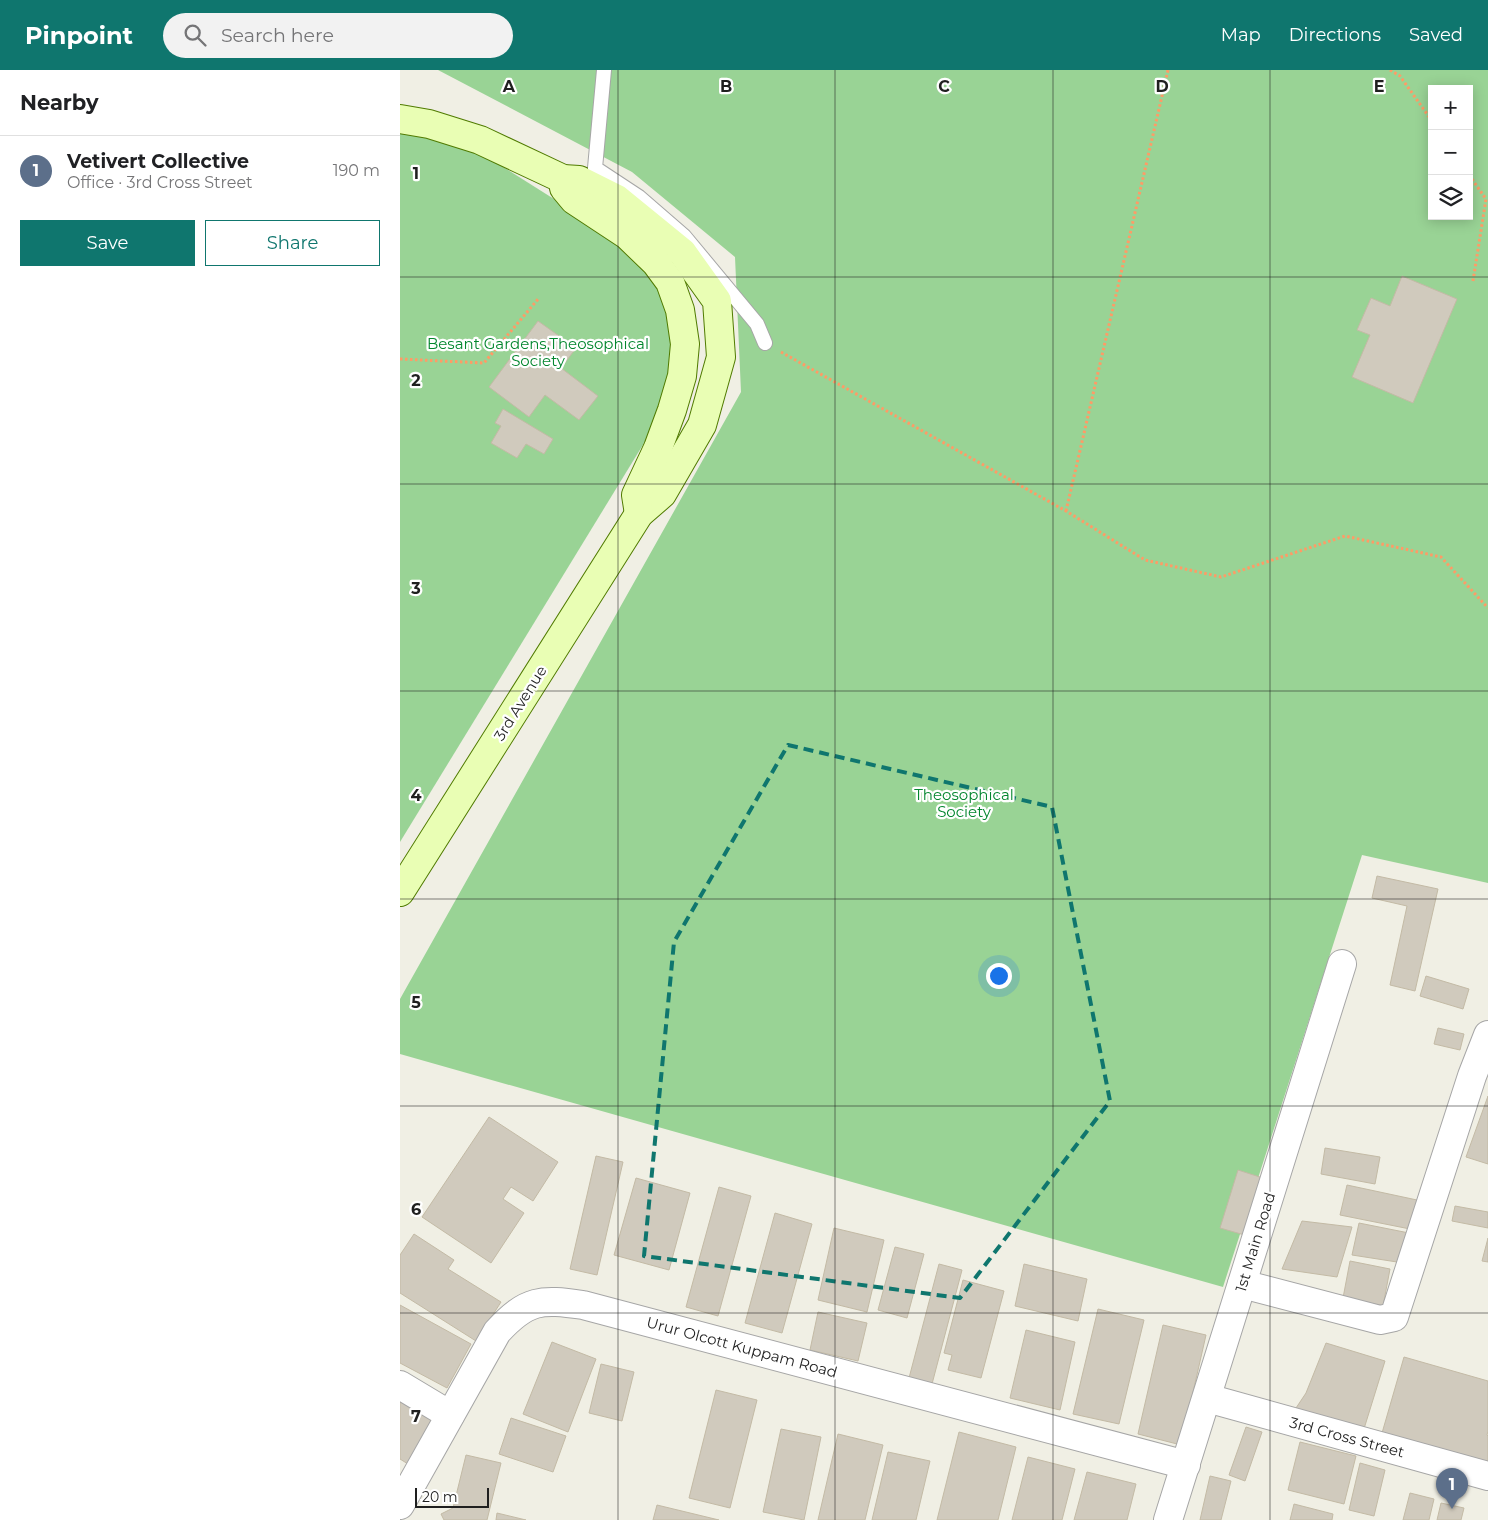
<!DOCTYPE html>
<html lang="en">
<head>
<meta charset="utf-8">
<style>
	:root { --surface:#fff; --page:#f2f2f2; --text:#202124; --muted:#757577; --line:#e0e0e0; --accent:#0f766e }
	body { margin:0; font-family:Montserrat,sans-serif; background:var(--page); color:var(--text) }
	.controls { position:absolute; right:15px; top:15px; display:grid; overflow:hidden; border-radius:0px; box-shadow:0 2px 12px #0003 }
	.controls button { width:45px; height:45px; display:grid; place-items:center; padding:0; border:0; border-bottom:1px solid var(--line); background:var(--surface); color:var(--text); font:25px sans-serif }
	.scale { position:absolute; left:15px; bottom:12px; width:74px; box-sizing:border-box; padding-left:5px; border:2px solid #1f1f1f; border-top:0; font-size:14px; line-height:18px; white-space:nowrap; color:#1f1f1f; -webkit-text-stroke:4px #fff; paint-order:stroke }
	.you { position:absolute; left:598px; top:905px; width:18px; height:18px; margin:-12px; border:4px solid #fff; border-radius:50%; background:#1a73e8; box-shadow:0 0 0 8px #1a73e833 }
	.badge { display:grid; place-items:center; width:32px; height:32px; border-radius:50%; background:var(--accent); color:#fff; font-size:16px; font-weight:700 }
	.pin { position:absolute; translate:-50% -41px; filter:drop-shadow(0 1px 2px #0008) }
	.pin::after { content:''; position:absolute; top:26px; width:18px; height:15px; background:inherit; clip-path:polygon(0 0,100% 0,50% 100%) }
	.list { margin:0; padding:0; list-style:none }
	h2 { display:flex; justify-content:space-between; align-items:center; height:65px; margin:0; padding:0 20px; font-size:21px }
	h2 small { font-size:16px; font-weight:400; color:var(--muted) }
	.list li { display:grid; grid-template-columns:32px 1fr auto; gap:15px; align-items:center; box-sizing:border-box; height:70px; padding:0 20px; border-top:1px solid var(--line) }
	.list b { display:block; font-size:19px; white-space:nowrap }
	.list p { margin:0; font-size:16px; white-space:nowrap; color:var(--muted) }
	.list em { font-size:16px; font-style:normal; color:var(--muted) }
	.actions { display:flex; gap:10px; padding:15px 20px }
	.actions a { flex:1; padding:11px 0; border:1px solid var(--accent); border-radius:0px; text-align:center; font-size:18px; color:var(--accent) }
	.actions .main { background:var(--accent); color:#fff }
	.icon { flex:none; width:28px; height:28px; fill:none; stroke:currentColor; stroke-width:2; stroke-linecap:round; stroke-linejoin:round }
	.map { position:relative; flex:none; width:1088px; height:1450px; overflow:hidden }
	header { display:flex; align-items:center; gap:30px; box-sizing:border-box; height:70px; padding:0 25px; background:var(--accent); color:#fff }
	header strong { font-size:24px }
	nav { display:flex; gap:28px; margin-inline-start:auto; font-size:18px }
	.search { width:350px; height:45px; background:var(--page); display:flex; align-items:center; gap:12px; box-sizing:border-box; padding:0 18px; border-radius:28px; color:var(--muted); font-size:19px }
	main { display:flex }
	aside { flex:1; background:var(--surface) }
	.map>svg:first-child { display:block }
</style>
</head>
<body>
<header>
<strong>Pinpoint</strong>
<div class="search"><svg class="icon" aria-label="search" viewBox="0 0 24 24"><circle cx="10" cy="10" r="6"/><path d="M15 15l6 6"/></svg>Search here</div>
<nav><a>Map</a><a>Directions</a><a>Saved</a></nav>
</header>
<main>
<aside>
<h2>Nearby<small></small></h2>
<ul class="list">
<li><span class="badge" style="background:#5c6f8a">1</span><div><b>Vetivert Collective</b><p>Office · 3rd Cross Street</p></div><em>190 m</em></li>
</ul>
<div class="actions"><a class="main">Save</a><a>Share</a></div>
</aside>
<div class="map">
<svg width="1088" height="1450" viewBox="0 0 1088 1450">
	<rect width="100%" height="100%" fill="#f0efe4"/>
	<g fill="#99d395" fill-rule="evenodd">
		<path d="M38,0H1088V813L962,785L823,1217L0,984V929L341,322L335,187L232,102ZM1032,19H1069V146H1032Z"/>
		<polygon points="0,43 27,49 284,211 282,311 0,772"/>
	</g>
	<g fill="#d0cabd" stroke="#c3baa5">
		<polygon points="1002,206 1057,229 1013,333 952,307 970,265 957,260 971,228 990,236"/>
		<polygon points="138,251 176,278 161,298 198,326 179,350 145,325 129,347 89,317"/>
		<polygon points="103,339 153,369 144,384 126,374 117,388 91,373 101,356 95,353"/>
		<polygon points="977,806 1038,819 1015,921 990,915 1007,836 972,828"/>
		<polygon points="1026,906 1069,919 1063,939 1020,926"/>
		<polygon points="1038,958 1064,964 1060,980 1034,974"/>
		<polygon points="1088,1026 1088,1094 1066,1087"/>
		<polygon points="89,1047 158,1092 133,1131 111,1117 103,1129 124,1143 91,1193 22,1147"/>
		<polygon points="925,1078 980,1087 975,1114 921,1104"/>
		<polygon points="196,1086 223,1092 197,1205 170,1199"/>
		<polygon points="838,1100 866,1109 848,1166 820,1158"/>
		<polygon points="236,1108 290,1123 269,1200 214,1185"/>
		<polygon points="947,1115 1017,1130 1010,1159 940,1145"/>
		<polygon points="319,1117 351,1126 318,1246 286,1237"/>
		<polygon points="1055,1136 1088,1142 1088,1158 1052,1151"/>
		<polygon points="375,1143 412,1154 382,1263 345,1253"/>
		<polygon points="902,1151 952,1157 937,1207 882,1199"/>
		<polygon points="959,1153 1009,1163 997,1192 952,1185"/>
		<polygon points="434,1158 484,1170 467,1242 418,1230"/>
		<polygon points="14,1164 54,1190 48,1199 101,1232 76,1271 0,1223 0,1185"/>
		<polygon points="1088,1168 1088,1192 1082,1191"/>
		<polygon points="495,1177 524,1184 507,1248 478,1240"/>
		<polygon points="950,1191 990,1199 983,1236 943,1228"/>
		<polygon points="539,1194 562,1200 532,1314 509,1308"/>
		<polygon points="624,1194 687,1209 678,1251 615,1236"/>
		<polygon points="563,1210 604,1221 581,1308 548,1300 552,1285 544,1283"/>
		<polygon points="0,1235 71,1274 47,1318 0,1293"/>
		<polygon points="698,1239 744,1250 719,1354 673,1344"/>
		<polygon points="418,1242 467,1253 458,1291 410,1280"/>
		<polygon points="763,1255 806,1265 781,1375 738,1364"/>
		<polygon points="626,1260 675,1272 660,1340 610,1328"/>
		<polygon points="152,1272 196,1289 168,1362 123,1344"/>
		<polygon points="926,1273 985,1291 963,1362 894,1341 906,1323"/>
		<polygon points="1004,1287 1088,1311 1088,1361 1087,1365 1088,1366 1088,1401 980,1370"/>
		<polygon points="201,1294 234,1302 222,1351 189,1343"/>
		<polygon points="316,1320 357,1330 330,1438 289,1428"/>
		<polygon points="0,1324 36,1345 8,1394 0,1389"/>
		<polygon points="111,1348 166,1366 153,1402 99,1384"/>
		<polygon points="846,1357 862,1362 845,1411 829,1405"/>
		<polygon points="381,1359 421,1367 404,1450 363,1442"/>
		<polygon points="559,1362 616,1377 598,1450 537,1450"/>
		<polygon points="438,1364 483,1375 465,1450 418,1450"/>
		<polygon points="900,1372 956,1386 944,1434 888,1420"/>
		<polygon points="488,1382 530,1391 516,1450 472,1450"/>
		<polygon points="66,1385 101,1393 87,1450 44,1450 41,1444 53,1438"/>
		<polygon points="628,1387 675,1399 662,1450 612,1450"/>
		<polygon points="960,1393 985,1400 974,1446 949,1440"/>
		<polygon points="687,1402 736,1414 727,1450 674,1450"/>
		<polygon points="810,1406 831,1411 821,1450 800,1450"/>
		<polygon points="1010,1423 1034,1429 1029,1450 1003,1450"/>
		<polygon points="1041,1433 1064,1438 1061,1450 1037,1450"/>
		<polygon points="894,1434 933,1444 932,1450 890,1450"/>
		<polygon points="257,1435 319,1450 253,1450"/>
		<polygon points="97,1443 126,1450 96,1450"/>
	</g>
	<g fill="none" stroke-linecap="round" stroke-linejoin="round">
		<g stroke="#a6a6a6" stroke-width="16">
			<polyline id="service" points="204,0 195,98 239,127 284,166 357,254 365,273"/>
		</g>
		<g stroke="#a6a6a6" stroke-width="30">
			<g id="minor">
				<polyline points="842,1214 980,1250 994,1247 1072,1006 1088,965"/>
				<polyline points="0,1315 50,1345"/>
				<polyline points="807,1328 1088,1406"/>
				<path d="M0,1435L97,1262C127,1229 141,1229 183,1235L786,1395"/>
				<polyline points="768,1450 942,894"/>
			</g>
		</g>
		<g stroke="#507b00" stroke-width="30">
			<g id="secondary">
				<polyline points="0,49 29,54 80,70 163,109 179,110 217,129 282,182 317,231 321,287 302,355 262,424 239,444 0,822"/>
				<polyline points="163,109 164,118 174,130 227,165 256,193 270,212 280,240 285,274 282,306 272,340 258,378 236,425 239,444"/>
			</g>
		</g>
		<g stroke="#ff9b66" stroke-width="3" stroke-dasharray="2.5 2.5" stroke-linecap="butt">
			<polyline points="990,0 1000,6 1032,51"/>
			<polyline points="1069,105 1086,129 1073,211"/>
			<polyline points="381,282 666,441 745,490 821,507 945,466 1041,487 1088,538"/>
			<polyline points="0,289 84,293 139,228"/>
			<polyline points="666,441 768,0"/>
		</g>
		<use href="#service" stroke="#fff" stroke-width="14"/>
		<use href="#minor" stroke="#fff" stroke-width="28"/>
		<use href="#secondary" stroke="#e9feb4" stroke-width="28"/>
	</g>
	<path fill="none" stroke="#0f766e" stroke-width="4" stroke-dasharray="10 6" stroke-linejoin="round" d="M388,675L652,737L710,1031L560,1228L244,1186L274,872Z"/>
	<path fill="none" stroke="#1f1f1f" stroke-width="1" stroke-opacity="0.55" d="M218,0V1450M435,0V1450M653,0V1450M870,0V1450M0,207H1088M0,414H1088M0,621H1088M0,829H1088M0,1036H1088M0,1243H1088"/>
	<g text-anchor="middle" dominant-baseline="central" stroke-width="4.5" stroke-linejoin="round" paint-order="stroke">
		<g font-size="15" fill="#03862e" stroke="#fff">
			<text x="138" y="273">Besant Gardens,Theosophical<tspan x="138" dy="17">Society</tspan></text>
			<text x="564" y="724">Theosophical<tspan x="564" dy="17">Society</tspan></text>
		</g>
		<g font-size="15" fill="#1f1f1f" stroke="#fff">
			<text transform="translate(120 633) rotate(-58)">3rd Avenue</text>
			<text transform="translate(855 1172) rotate(-73)">1st Main Road</text>
			<text transform="translate(342 1277) rotate(15)">Urur Olcott Kuppam Road</text>
			<text transform="translate(947 1367) rotate(15)">3rd Cross Street</text>
		</g>
	</g>
	<g font-size="16" text-anchor="middle" font-weight="bold" fill="#1f1f1f" stroke="#fff" stroke-width="4.5" stroke-linejoin="round" paint-order="stroke">
		<text x="109" y="22">A</text>
		<text x="326" y="22">B</text>
		<text x="544" y="22">C</text>
		<text x="762" y="22">D</text>
		<text x="979" y="22">E</text>
		<text x="16" y="109">1</text>
		<text x="16" y="316">2</text>
		<text x="16" y="524">3</text>
		<text x="16" y="731">4</text>
		<text x="16" y="938">5</text>
		<text x="16" y="1145">6</text>
		<text x="16" y="1352">7</text>
	</g>
</svg>
<div class="controls">
<button>+</button>
<button>−</button>
<button><svg class="icon" aria-label="layers" viewBox="0 0 24 24"><path d="M12 4l9 5-9 5-9-5zM3 14l9 5 9-5"/></svg></button>
</div>
<div class="scale">20 m</div>
<div class="you"></div>
<div class="pin badge" style="left:1052px;top:1439px;background:#5c6f8a">1</div>
</div>
</main>
</body>
</html>
